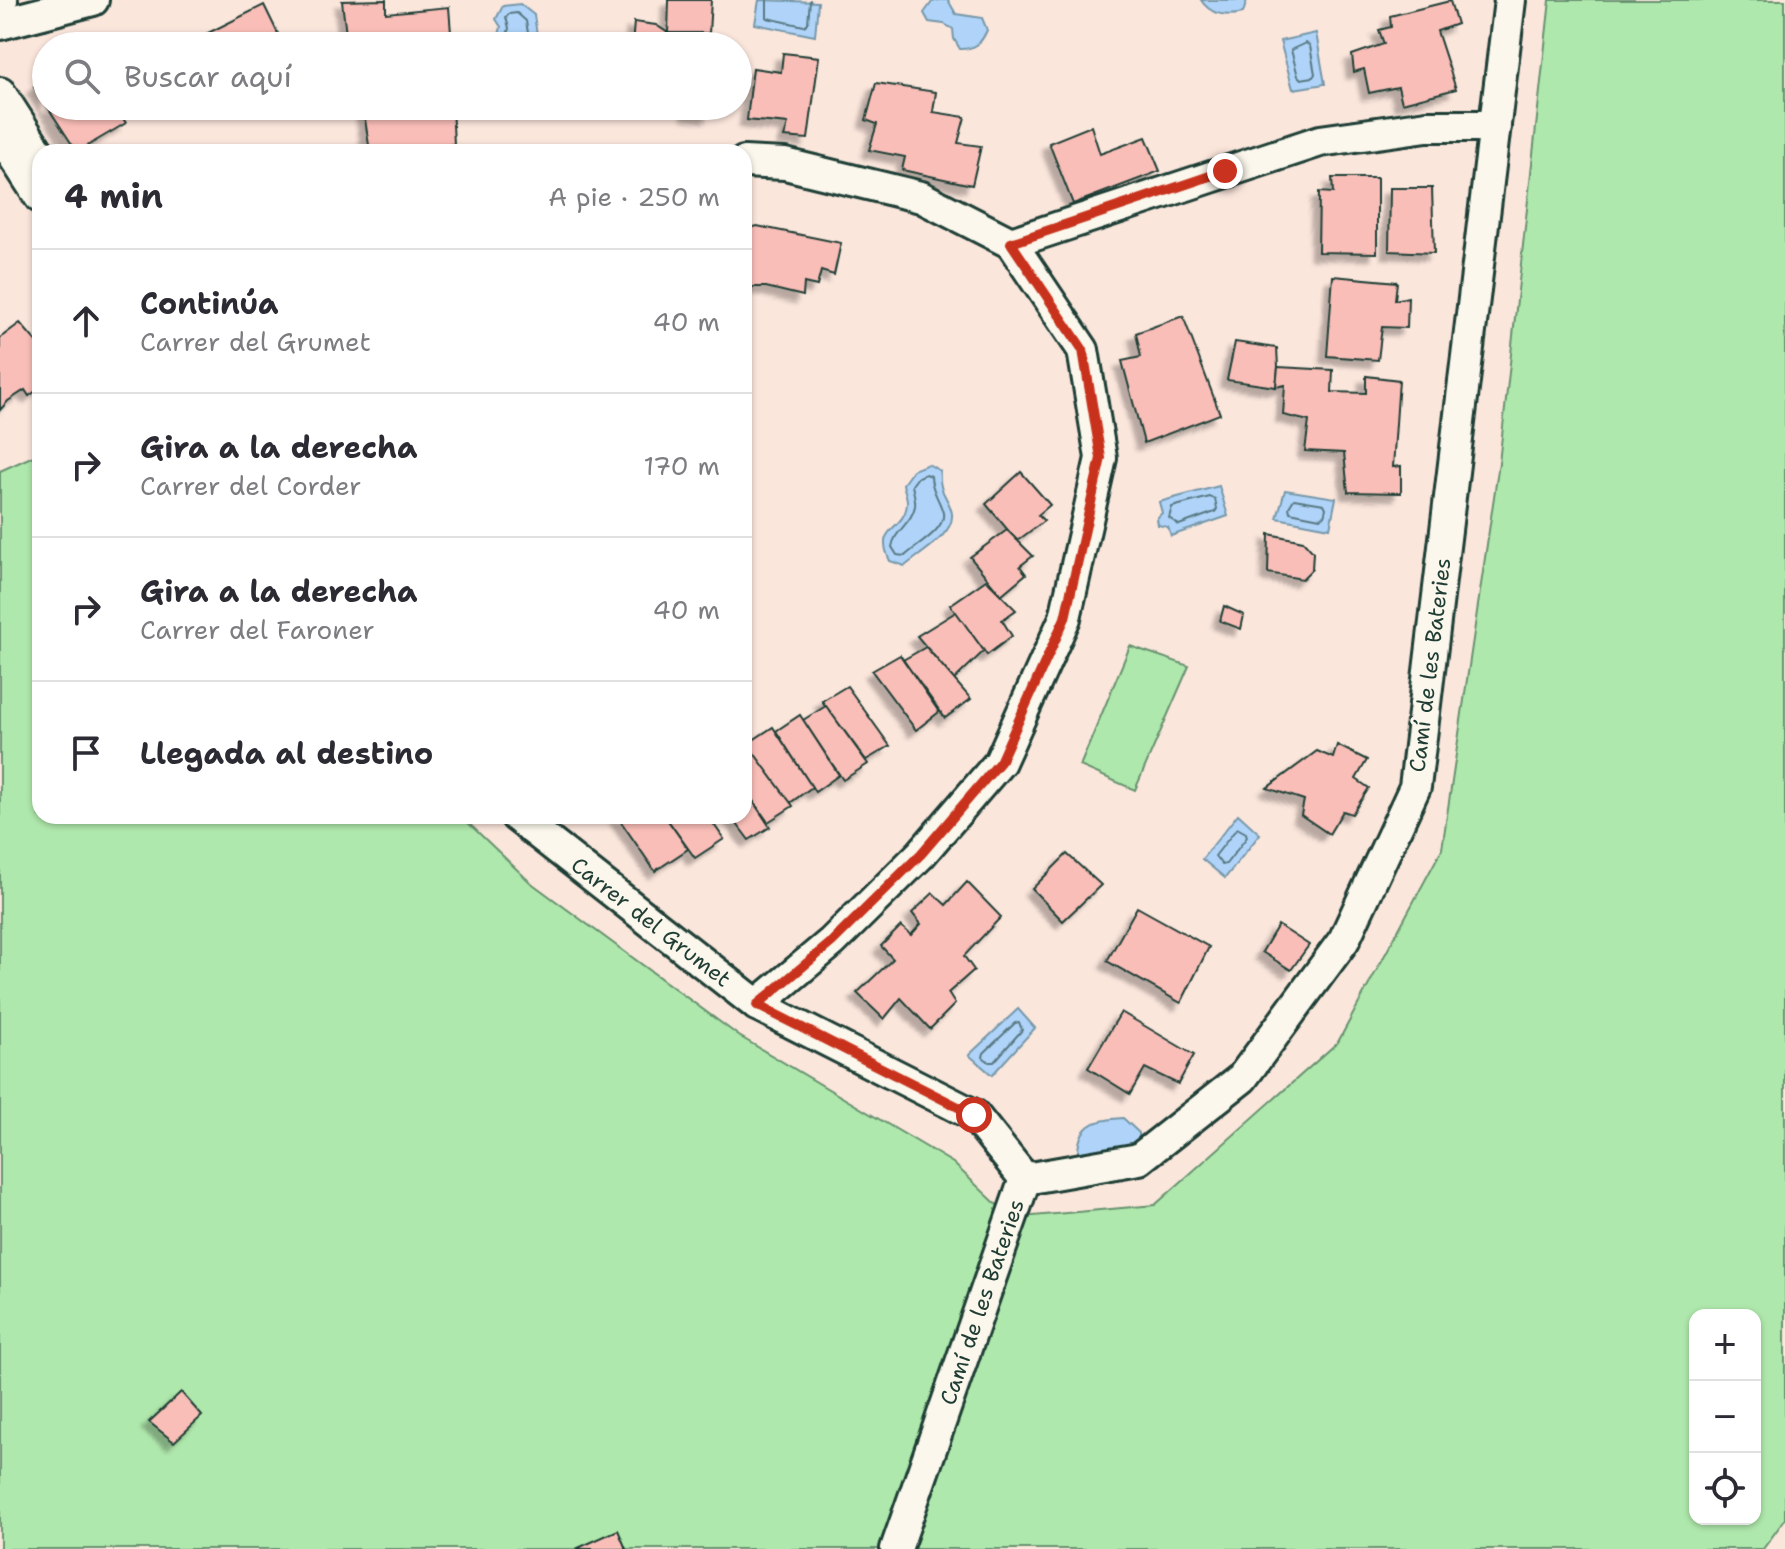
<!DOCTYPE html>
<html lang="es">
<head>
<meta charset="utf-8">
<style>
	:root { --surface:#fff; --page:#f2f2f3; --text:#2b2b33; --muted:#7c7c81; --line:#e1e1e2 }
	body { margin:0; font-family:"Shantell Sans",sans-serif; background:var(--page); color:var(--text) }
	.controls { position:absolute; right:24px; bottom:24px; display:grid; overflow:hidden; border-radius:16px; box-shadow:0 2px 6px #0004 }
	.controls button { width:72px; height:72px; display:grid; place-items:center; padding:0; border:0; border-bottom:2px solid var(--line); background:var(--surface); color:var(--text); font:40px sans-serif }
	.stop { position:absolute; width:24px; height:24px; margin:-18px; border:6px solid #c8321e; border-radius:50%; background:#fff }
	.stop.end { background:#c8321e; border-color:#fff; box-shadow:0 2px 8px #0008 }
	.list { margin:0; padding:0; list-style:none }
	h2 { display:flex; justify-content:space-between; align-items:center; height:104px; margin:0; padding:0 32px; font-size:34px }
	h2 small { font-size:26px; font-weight:400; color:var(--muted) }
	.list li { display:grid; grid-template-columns:52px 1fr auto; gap:24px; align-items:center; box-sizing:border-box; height:144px; padding:0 32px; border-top:2px solid var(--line) }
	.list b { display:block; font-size:30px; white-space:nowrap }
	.list p { margin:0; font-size:26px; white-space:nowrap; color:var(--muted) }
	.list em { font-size:26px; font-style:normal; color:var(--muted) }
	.icon { flex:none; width:44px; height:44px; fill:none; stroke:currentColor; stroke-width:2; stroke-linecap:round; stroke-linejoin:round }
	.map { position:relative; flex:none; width:1785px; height:1549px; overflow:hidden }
	.search { position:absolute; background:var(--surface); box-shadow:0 2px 6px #0004; left:32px; top:32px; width:720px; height:88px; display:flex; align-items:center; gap:20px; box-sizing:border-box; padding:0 28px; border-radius:44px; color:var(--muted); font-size:30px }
	.panel { position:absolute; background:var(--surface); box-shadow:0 2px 6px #0004; left:32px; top:144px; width:720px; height:680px; border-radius:24px }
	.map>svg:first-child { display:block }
</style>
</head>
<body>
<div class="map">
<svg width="1785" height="1549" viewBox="0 0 1785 1549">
	<defs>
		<filter id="shadow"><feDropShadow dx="-7" dy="7" stdDeviation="2" flood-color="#0004"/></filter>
	</defs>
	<rect width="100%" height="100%" fill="#fbe6dc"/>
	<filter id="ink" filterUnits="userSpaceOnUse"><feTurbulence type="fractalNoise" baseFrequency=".0125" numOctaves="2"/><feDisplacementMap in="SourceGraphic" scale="16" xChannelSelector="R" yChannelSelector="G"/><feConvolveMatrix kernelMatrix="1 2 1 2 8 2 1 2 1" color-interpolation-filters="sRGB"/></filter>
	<g filter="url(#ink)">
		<g fill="#afe8ac" stroke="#679270" stroke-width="2" fill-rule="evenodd">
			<path d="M1550,0H1785V1519L1763,1549H0V471L40,453V816H461L530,882L739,1036L953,1163L1011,1218L1155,1205L1338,1042L1442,849L1499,463ZM1695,1315H1755V1519H1695Z"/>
			<polygon points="1130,646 1189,666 1135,790 1080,766"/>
		</g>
		<g fill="#b0d4f9" stroke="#7698aa" stroke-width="2">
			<polygon points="759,0 818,2 815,36 755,24"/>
			<path d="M939,0H948L956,14L982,18L987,30C981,44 975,49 960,49L954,39L953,29L944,24L929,22L924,13L932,2Z"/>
			<path d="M1201,0H1247L1243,13C1227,17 1210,15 1201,0Z"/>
			<polygon points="520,4 534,15 537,35 531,46 496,46 501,27 496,19 503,6"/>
			<polygon points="1316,33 1325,84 1293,89 1280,41"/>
			<path d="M928,464L940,471C938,495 950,498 952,514C954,535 919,554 905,566L890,561C873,526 904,532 907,504C908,498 904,490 903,484L913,470Z"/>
			<polygon points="1219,486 1228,516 1171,536 1168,527 1158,525 1157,518 1162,513 1159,502"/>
			<polygon points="1285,490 1336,498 1330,528 1277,518"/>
			<polygon points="1238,814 1260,834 1225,878 1202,859"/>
			<polygon points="1018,1009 1035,1028 992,1075 969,1055"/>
			<path d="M1123,1118L1139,1133V1147L1084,1157L1078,1151C1080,1122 1097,1120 1123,1118Z"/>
		</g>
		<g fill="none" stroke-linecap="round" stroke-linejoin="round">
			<g stroke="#597983" stroke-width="2">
				<polyline points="767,0 767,18 804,26 808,23 810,0"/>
				<polygon points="1306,43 1310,46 1315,74 1313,77 1301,79 1298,76 1291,50"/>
				<polyline points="504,46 509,28 506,17 509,14 517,13 526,21 528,33 524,46"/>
				<path d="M926,474L931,476C931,491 940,500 943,513C946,530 915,546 905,556L897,555L892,547C894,531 912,523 915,506C916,499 913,491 912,485L918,477Z"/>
				<polygon points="1210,497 1215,499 1217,509 1215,512 1179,525 1169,518 1172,507"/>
				<polygon points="1294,499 1324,504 1326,508 1324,516 1320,518 1290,512 1289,507"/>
				<polygon points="1237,828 1246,833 1247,837 1226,864 1222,865 1215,856"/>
				<polygon points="1019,1022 1022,1030 994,1062 989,1062 983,1057 984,1053 1015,1023"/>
			</g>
		</g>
		<g fill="#fabeb8" stroke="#1f3d34" stroke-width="2" filter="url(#shadow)">
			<polygon points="386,0 386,13 449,7 452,46 321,46 320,37 346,35 342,1"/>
			<polygon points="669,0 711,0 709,33 668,33"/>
			<polygon points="1450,1 1457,24 1437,31 1456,89 1402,103 1398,87 1369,93 1364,69 1354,72 1352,55 1384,44 1379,30 1391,27 1390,16"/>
			<polygon points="264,5 284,46 182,46"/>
			<polygon points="634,22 656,25 668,33 672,46 632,46"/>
			<polygon points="783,53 819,57 808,139 784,137 788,124 747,120 753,68 781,72"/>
			<polygon points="46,79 46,105 34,87"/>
			<polygon points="876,83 936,92 933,112 965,117 958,143 981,146 972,185 902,170 905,157 869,150 877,124 866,120"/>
			<polygon points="47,106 115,106 126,123 77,152"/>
			<polygon points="363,106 421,106 421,109 452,106 454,144 405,152 370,152"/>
			<polygon points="689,106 712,106 711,115 689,112"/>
			<polygon points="1091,126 1100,154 1146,137 1160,171 1073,204 1049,143"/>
			<polygon points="1332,178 1377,178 1377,253 1318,252 1319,192 1333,193"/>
			<polygon points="1390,188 1432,188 1434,253 1389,251"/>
			<polygon points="757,226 841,243 834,275 821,271 817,286 804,283 803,296 766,287 744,287 744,229"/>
			<polygon points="1333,276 1397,282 1395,300 1408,297 1407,328 1382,327 1378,360 1327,356"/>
			<polygon points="1183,316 1220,414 1144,443 1122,361 1141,357 1136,333"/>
			<polygon points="20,323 40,346 40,388 29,396 25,390 8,401 0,410 0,338"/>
			<polygon points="1235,342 1277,348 1278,367 1276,387 1227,380"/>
			<polygon points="1278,367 1333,370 1332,392 1366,393 1366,376 1399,380 1393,467 1401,466 1401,493 1348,492 1344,453 1305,451 1309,421 1283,415 1285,385 1276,387"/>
			<polygon points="1021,472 1050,505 1038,515 1044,521 1017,541 986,504"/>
			<polygon points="1007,530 1033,556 1020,566 1026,574 1001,595 970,557"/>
			<polygon points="1269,534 1303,541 1313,552 1312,569 1302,579 1268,573"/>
			<polygon points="986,580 1016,610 1002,620 1012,636 987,655 950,605"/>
			<polygon points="1224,606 1244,615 1241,629 1220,621"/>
			<polygon points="956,612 984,651 954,680 917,636"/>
			<polygon points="926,647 971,699 945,718 903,660"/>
			<polygon points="900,655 939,712 916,730 872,671"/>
			<polygon points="847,686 890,746 866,760 822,701"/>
			<polygon points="826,706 868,764 843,780 803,720"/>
			<polygon points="800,715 839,775 815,792 776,731"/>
			<polygon points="773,727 812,787 790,803 747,744"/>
			<polygon points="1337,745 1367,760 1356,779 1369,788 1352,814 1343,811 1329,834 1301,815 1304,800 1267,788 1317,751 1333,758"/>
			<polygon points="751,749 793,806 768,822 744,788 744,753"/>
			<polygon points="744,788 770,827 749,840 731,816 744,816"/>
			<polygon points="617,816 665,816 688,849 655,871"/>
			<polygon points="665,816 708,816 724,839 695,858"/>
			<polygon points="1067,854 1101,885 1063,921 1032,889"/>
			<polygon points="967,882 1001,917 964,956 974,970 948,993 955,1004 930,1029 901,998 884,1019 857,993 893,959 881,946 901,926 911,935 921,924 912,913 933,893 946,905"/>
			<polygon points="1137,907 1209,947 1181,1003 1107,961"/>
			<polygon points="1278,925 1309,945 1291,970 1262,952"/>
			<polygon points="1121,1012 1194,1055 1178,1084 1145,1068 1130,1094 1088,1068"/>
			<polygon points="181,1392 202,1416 174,1442 149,1422"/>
			<polygon points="618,1530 626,1549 576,1549"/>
		</g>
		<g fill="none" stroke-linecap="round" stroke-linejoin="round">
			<g stroke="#1f3d34" stroke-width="36">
				<g id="minor">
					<polyline points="0,1 2,0"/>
					<polyline points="0,24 93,0"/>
					<polyline points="0,93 40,155"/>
					<polyline points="0,135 40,197"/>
					<polyline points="744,162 785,164 921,197 1011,243 1083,350 1101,458 1065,618 1000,762 921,854 832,942 757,1005"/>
					<polyline points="1011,243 1320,141 1427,126 1495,126"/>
					<polyline points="516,816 757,1005 974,1115 1025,1179"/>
					<polyline points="1025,1179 1139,1159 1242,1078 1344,940 1415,787 1510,0"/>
					<polyline points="896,1549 1025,1179"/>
				</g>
			</g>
			<use href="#minor" stroke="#fbf7ec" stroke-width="30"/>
		</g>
	</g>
	<g fill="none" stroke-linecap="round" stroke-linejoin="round" filter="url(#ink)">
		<polyline stroke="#c8321e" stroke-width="10" points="974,1115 757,1005 832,942 921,854 1000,762 1065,618 1101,458 1083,350 1011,243 1225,171"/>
	</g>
	<g text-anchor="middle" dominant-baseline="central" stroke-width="6" stroke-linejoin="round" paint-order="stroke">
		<g font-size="22" fill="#1f3d34" stroke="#fbf7ec">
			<text transform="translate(1430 665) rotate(-83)">Camí de les Bateries</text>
			<text transform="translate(651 922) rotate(38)">Carrer del Grumet</text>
			<text transform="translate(982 1302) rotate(-71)">Camí de les Bateries</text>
		</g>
	</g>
</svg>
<div class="controls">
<button>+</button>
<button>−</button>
<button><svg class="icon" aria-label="locate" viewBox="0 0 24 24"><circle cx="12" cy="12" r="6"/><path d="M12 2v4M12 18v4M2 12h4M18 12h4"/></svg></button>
</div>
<div class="stop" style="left:974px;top:1115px"></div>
<div class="stop end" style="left:1225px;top:171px"></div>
<div class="search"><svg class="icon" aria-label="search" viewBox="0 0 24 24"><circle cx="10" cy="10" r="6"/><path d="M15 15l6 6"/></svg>Buscar aquí</div>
<section class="panel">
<h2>4 min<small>A pie · 250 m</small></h2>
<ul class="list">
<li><svg class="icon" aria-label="ahead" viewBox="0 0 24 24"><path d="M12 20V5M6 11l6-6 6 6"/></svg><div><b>Continúa</b><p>Carrer del Grumet</p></div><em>40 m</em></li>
<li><svg class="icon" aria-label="right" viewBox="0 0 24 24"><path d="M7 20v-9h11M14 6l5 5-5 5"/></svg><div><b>Gira a la derecha</b><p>Carrer del Corder</p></div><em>170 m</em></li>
<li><svg class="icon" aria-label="right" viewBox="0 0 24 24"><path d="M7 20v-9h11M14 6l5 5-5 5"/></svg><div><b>Gira a la derecha</b><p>Carrer del Faroner</p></div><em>40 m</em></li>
<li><svg class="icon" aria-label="arrive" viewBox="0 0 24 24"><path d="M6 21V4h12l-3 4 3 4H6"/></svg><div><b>Llegada al destino</b></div></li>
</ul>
</section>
</div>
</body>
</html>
